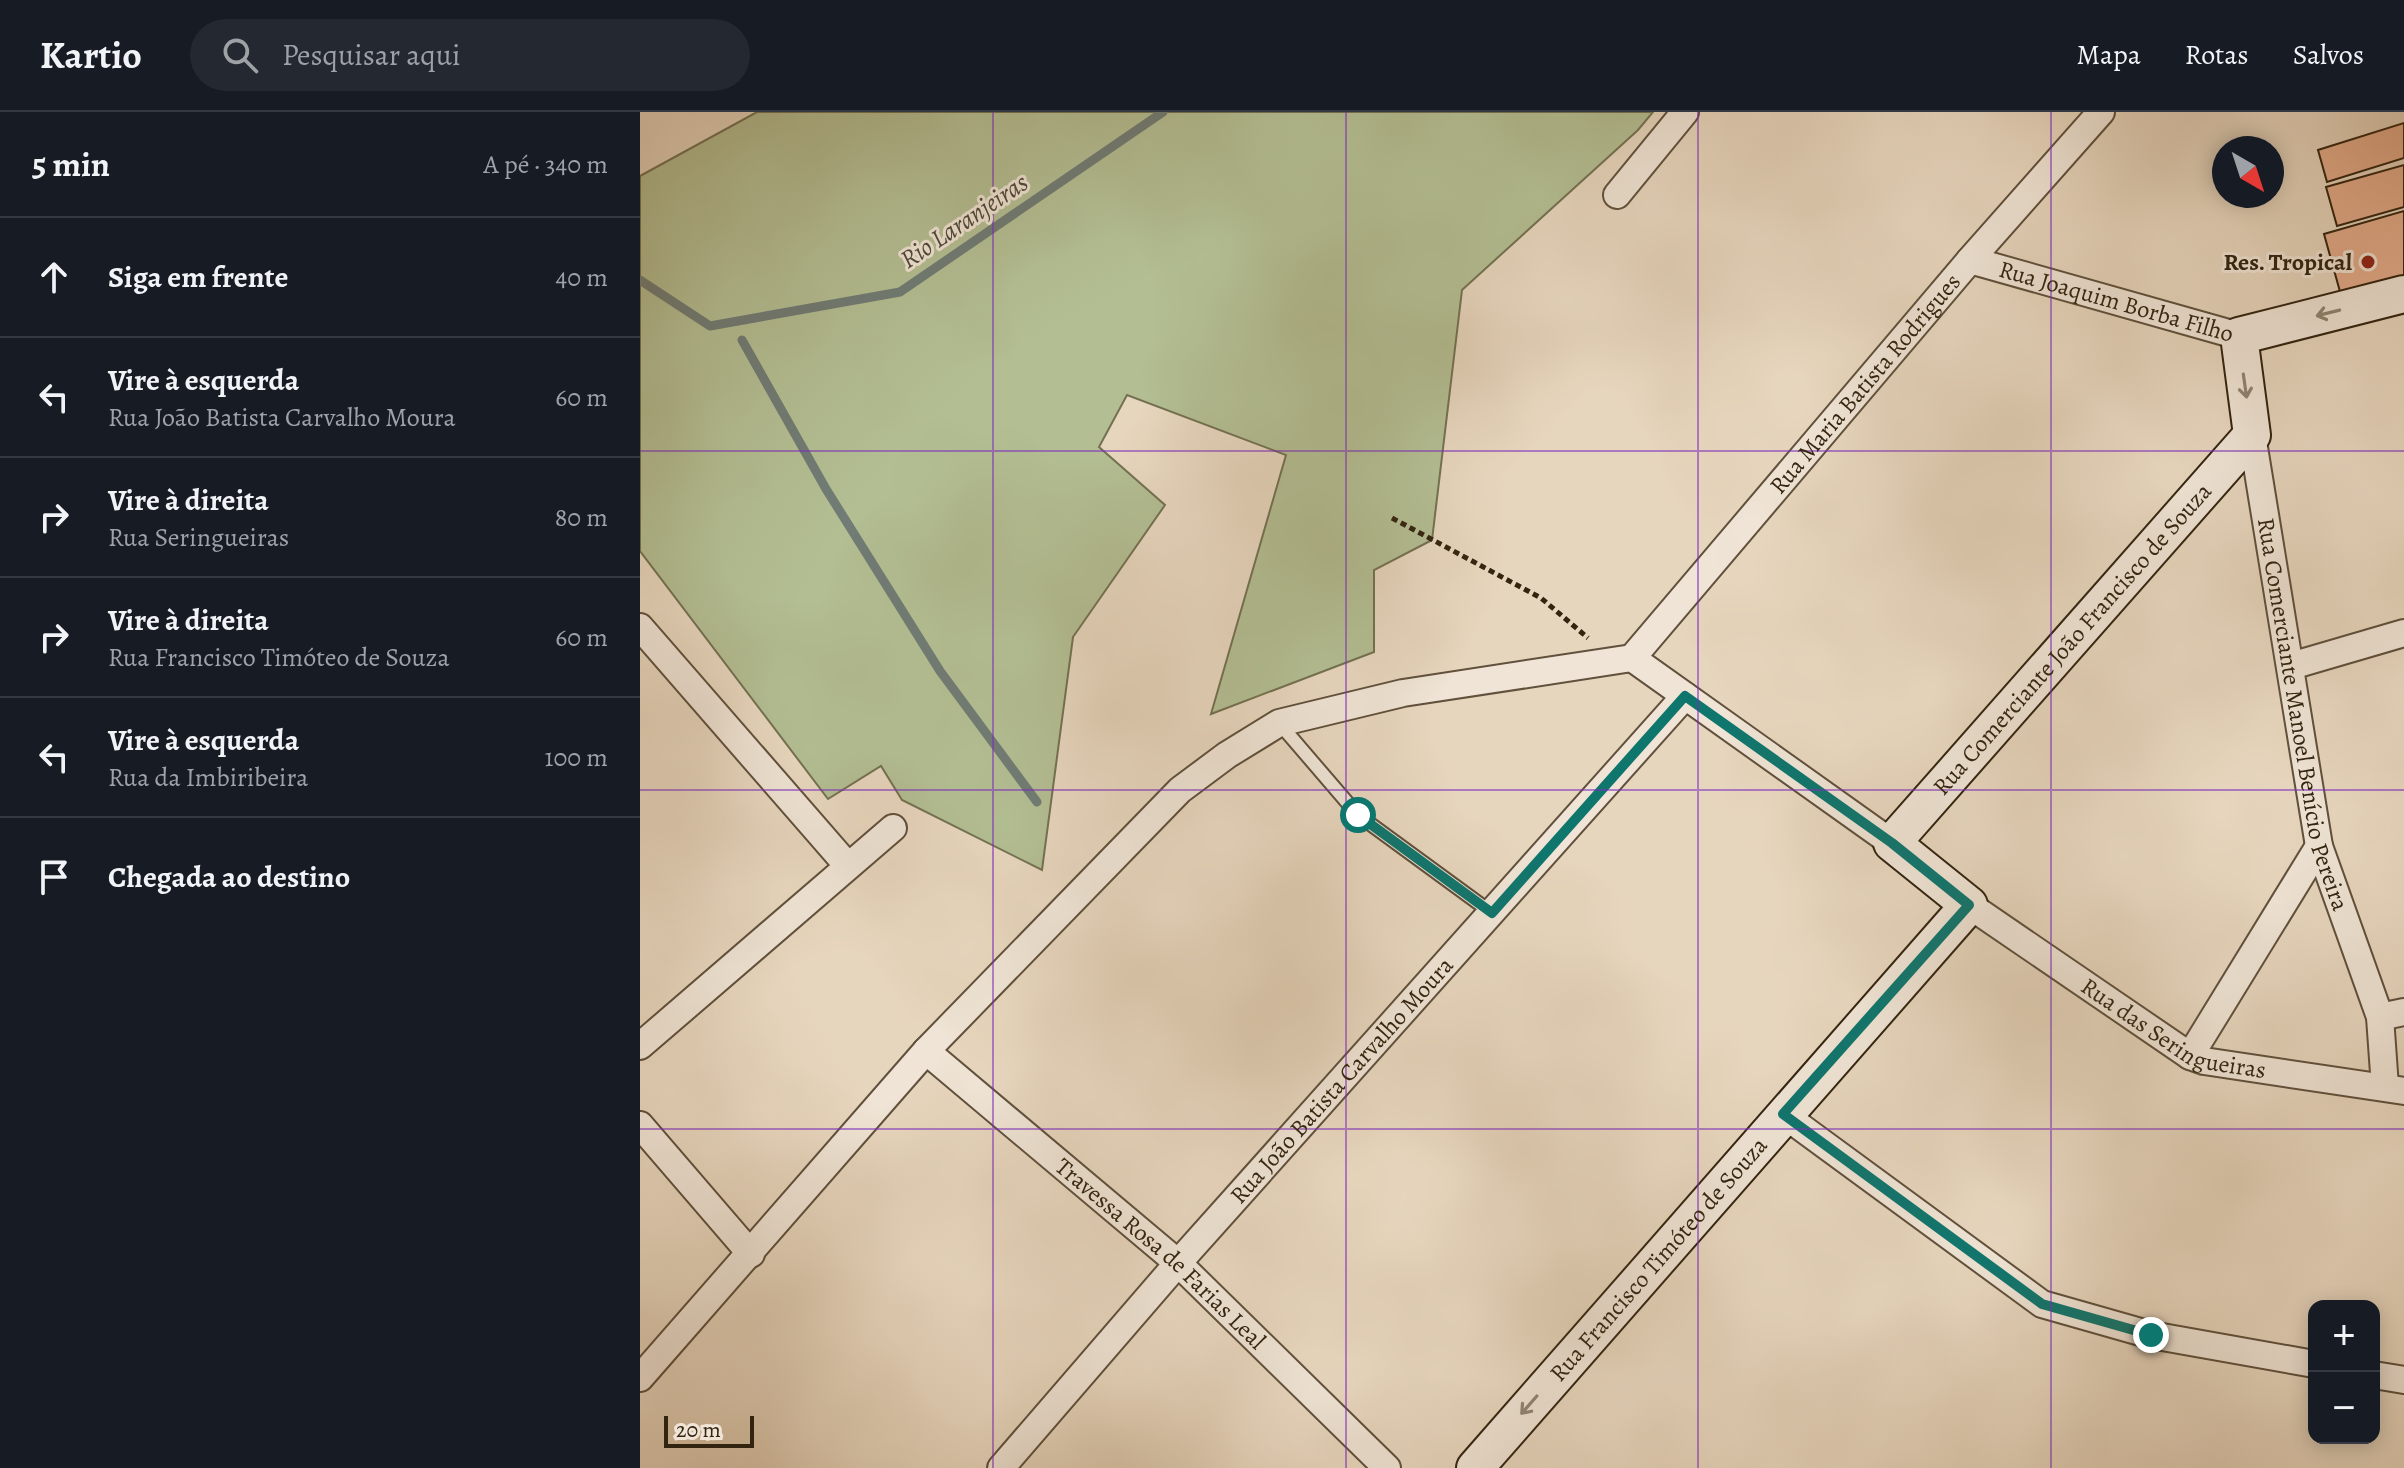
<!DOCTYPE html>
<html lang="pt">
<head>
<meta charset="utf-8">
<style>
	:root { --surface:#171b24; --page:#242831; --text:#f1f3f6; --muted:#9ea1a6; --line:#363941 }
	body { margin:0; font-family:Alegreya,serif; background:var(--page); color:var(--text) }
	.controls { position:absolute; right:24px; bottom:24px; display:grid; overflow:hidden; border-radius:16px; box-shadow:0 4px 20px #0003 }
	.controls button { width:72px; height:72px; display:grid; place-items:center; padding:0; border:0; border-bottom:2px solid var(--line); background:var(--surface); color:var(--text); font:40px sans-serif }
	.compass { position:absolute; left:1572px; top:24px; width:72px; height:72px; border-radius:50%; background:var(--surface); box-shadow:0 4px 20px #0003; rotate:141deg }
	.scale { position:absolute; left:24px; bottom:20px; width:90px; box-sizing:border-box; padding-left:8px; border:4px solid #332410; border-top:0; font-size:22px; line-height:28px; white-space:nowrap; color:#332410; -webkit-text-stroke:6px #efe4d5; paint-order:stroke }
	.stop { position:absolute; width:24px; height:24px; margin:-18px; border:6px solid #0f766e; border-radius:50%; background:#fff }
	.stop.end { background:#0f766e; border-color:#fff; box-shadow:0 2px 8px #0008 }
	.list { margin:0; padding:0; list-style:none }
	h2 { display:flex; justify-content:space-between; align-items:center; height:104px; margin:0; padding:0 32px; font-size:34px }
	h2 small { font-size:26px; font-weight:400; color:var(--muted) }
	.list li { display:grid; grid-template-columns:52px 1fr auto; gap:24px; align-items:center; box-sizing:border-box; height:120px; padding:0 32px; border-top:2px solid var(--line) }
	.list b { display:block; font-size:30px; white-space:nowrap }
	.list p { margin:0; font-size:26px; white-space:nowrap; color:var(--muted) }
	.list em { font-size:26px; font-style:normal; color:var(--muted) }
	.icon { flex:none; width:44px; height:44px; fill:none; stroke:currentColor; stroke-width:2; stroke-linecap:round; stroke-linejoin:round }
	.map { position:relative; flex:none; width:1764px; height:1356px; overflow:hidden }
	header { display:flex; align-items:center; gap:48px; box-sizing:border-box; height:112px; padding:0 40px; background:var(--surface); border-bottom:2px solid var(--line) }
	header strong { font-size:38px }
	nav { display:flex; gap:44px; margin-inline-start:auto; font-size:28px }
	.search { width:560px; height:72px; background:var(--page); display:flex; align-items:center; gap:20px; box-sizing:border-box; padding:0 28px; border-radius:44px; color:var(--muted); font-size:30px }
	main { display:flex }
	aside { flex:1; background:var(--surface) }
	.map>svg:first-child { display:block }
</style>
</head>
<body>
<header>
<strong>Kartio</strong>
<div class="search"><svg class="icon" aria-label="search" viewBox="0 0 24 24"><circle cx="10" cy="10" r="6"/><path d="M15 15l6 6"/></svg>Pesquisar aqui</div>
<nav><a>Mapa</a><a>Rotas</a><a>Salvos</a></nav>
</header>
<main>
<aside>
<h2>5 min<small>A pé · 340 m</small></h2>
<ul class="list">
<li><svg class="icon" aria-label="ahead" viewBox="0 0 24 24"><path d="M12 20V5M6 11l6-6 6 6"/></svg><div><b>Siga em frente</b></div><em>40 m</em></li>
<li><svg class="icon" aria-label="left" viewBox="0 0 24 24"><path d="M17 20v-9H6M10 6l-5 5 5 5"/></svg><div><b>Vire à esquerda</b><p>Rua João Batista Carvalho Moura</p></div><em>60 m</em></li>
<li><svg class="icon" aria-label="right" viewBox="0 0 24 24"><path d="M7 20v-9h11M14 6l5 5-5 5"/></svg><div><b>Vire à direita</b><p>Rua Seringueiras</p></div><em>80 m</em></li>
<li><svg class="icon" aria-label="right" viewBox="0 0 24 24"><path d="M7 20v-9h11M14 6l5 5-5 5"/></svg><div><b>Vire à direita</b><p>Rua Francisco Timóteo de Souza</p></div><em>60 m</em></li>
<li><svg class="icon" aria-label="left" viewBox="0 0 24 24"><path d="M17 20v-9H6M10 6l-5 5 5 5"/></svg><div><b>Vire à esquerda</b><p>Rua da Imbiribeira</p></div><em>100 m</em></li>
<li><svg class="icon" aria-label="arrive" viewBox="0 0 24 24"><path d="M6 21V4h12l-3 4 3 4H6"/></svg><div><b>Chegada ao destino</b></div></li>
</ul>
</aside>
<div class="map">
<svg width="1764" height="1356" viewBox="0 0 1764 1356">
	<rect width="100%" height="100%" fill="#e7d6be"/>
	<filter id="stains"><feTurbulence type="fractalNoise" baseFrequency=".0025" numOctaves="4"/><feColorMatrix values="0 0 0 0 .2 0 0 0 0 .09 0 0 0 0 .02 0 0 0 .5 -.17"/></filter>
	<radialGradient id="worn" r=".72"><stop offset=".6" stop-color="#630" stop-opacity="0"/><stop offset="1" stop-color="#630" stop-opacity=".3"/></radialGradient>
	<polygon fill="#b3be93" stroke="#737152" stroke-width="2" points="117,0 1013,0 998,18 822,178 792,428 734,458 734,540 571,602 646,343 487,283 459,335 525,393 433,525 402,758 262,688 241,654 188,687 0,439 0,64"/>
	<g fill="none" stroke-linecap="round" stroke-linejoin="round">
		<g stroke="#707c75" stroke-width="9">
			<polyline points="0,168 70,214 260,180 523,0"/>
			<polyline points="102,228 186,377 300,559 397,690"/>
		</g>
	</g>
	<g fill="#e4ac8c" stroke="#332410" stroke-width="2">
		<polygon points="1764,11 1764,46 1687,70 1678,38"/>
		<polygon points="1764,53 1764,95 1697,114 1686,75"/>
		<polygon points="1764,99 1764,177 1704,194 1684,122"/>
	</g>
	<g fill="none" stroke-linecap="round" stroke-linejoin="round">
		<g stroke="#60503c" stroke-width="16">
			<polyline id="service" points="639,611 718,703 852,801"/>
		</g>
		<g stroke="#60503c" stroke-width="30">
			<g id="minor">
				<polyline points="977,83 1045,0"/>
				<path id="s1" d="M1330,148L1599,224"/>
				<path id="s2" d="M1612,323L1679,734L1740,905L1745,975"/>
				<polyline points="0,515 208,754"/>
				<path id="s3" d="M992,546L1330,148L1461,0"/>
				<polyline points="992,546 1252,731"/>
				<polyline points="1651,554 1764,521"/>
				<path id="s4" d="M1329,793L1550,944L1564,949L1764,979"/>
				<polyline points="1740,905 1764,900"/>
				<polyline points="0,934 253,716"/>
				<path id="s5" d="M286,939L538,1151L747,1356"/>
				<polyline points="1550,944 1679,734"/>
				<polyline points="1143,1002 1402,1192 1511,1223 1674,1252"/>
				<polyline points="0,1013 111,1142"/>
				<polyline points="1734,1263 1764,1268"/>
				<polyline points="0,1266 286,939 540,678 587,643 639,611 763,581 992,546"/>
				<path id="s6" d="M361,1356L538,1151L1045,584"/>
			</g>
		</g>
		<g stroke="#332410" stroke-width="40">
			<g id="secondary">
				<path id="s7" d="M835,1356L1329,793L1252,731L1612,323L1599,224L1764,182"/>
			</g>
		</g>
		<polyline stroke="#332410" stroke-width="5" stroke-dasharray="6 4" stroke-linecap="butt" points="752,406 901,486 948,526"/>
		<use href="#service" stroke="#efe4d5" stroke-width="12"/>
		<use href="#minor" stroke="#efe4d5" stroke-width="26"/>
		<use href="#secondary" stroke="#efe4d5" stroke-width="36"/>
	</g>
	<defs><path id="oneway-shaft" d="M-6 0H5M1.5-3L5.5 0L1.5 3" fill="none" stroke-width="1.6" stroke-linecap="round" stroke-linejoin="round" transform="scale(2)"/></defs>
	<g stroke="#918472">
		<use href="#oneway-shaft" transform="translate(1688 201) rotate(166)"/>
		<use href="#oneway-shaft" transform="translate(1605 274) rotate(82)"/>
		<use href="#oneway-shaft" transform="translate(889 1293) rotate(131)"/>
	</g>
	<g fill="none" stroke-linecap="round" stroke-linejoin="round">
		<polyline stroke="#0f766e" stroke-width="10" points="718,703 852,801 1045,584 1252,731 1329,793 1143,1002 1402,1192 1511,1223"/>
	</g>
	<path fill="none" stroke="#7b2cbf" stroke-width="2" stroke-opacity="0.55" d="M353,0V1356M706,0V1356M1058,0V1356M1411,0V1356M0,339H1764M0,678H1764M0,1017H1764"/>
	<circle fill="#8f2418" stroke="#efe4d5" stroke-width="3" cx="1728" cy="150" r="8"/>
	<g text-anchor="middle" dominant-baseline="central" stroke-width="6" stroke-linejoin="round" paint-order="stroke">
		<g font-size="24" font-weight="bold" fill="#332410" stroke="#efe4d5" text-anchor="end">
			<text x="1712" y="150">Res. Tropical</text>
		</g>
		<g font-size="24" fill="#332410" stroke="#efe4d5">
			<text stroke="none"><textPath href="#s1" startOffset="152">Rua Joaquim Borba Filho</textPath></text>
			<text stroke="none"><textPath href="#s3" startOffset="360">Rua Maria Batista Rodrigues</textPath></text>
			<text stroke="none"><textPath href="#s7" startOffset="1120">Rua Comerciante João Francisco de Souza</textPath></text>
			<text stroke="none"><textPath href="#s2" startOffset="284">Rua Comerciante Manoel Benício Pereira</textPath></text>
			<text stroke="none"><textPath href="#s4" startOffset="242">Rua das Seringueiras</textPath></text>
			<text stroke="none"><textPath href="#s6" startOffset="516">Rua João Batista Carvalho Moura</textPath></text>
			<text stroke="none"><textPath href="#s5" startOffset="310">Travessa Rosa de Farias Leal</textPath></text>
			<text stroke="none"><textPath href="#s7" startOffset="278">Rua Francisco Timóteo de Souza</textPath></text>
		</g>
		<g font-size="26" font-style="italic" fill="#4c493a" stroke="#efe4d5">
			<text transform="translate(324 109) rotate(-34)">Rio Laranjeiras</text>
		</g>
	</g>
	<rect width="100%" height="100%" filter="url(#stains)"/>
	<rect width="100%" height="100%" fill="url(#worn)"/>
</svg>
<div class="controls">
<button>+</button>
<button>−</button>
</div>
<svg class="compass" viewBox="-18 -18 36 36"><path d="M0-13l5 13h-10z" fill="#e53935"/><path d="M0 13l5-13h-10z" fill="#9ea1a6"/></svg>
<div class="scale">20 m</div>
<div class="stop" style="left:718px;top:703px"></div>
<div class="stop end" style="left:1511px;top:1223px"></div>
</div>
</main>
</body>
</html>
